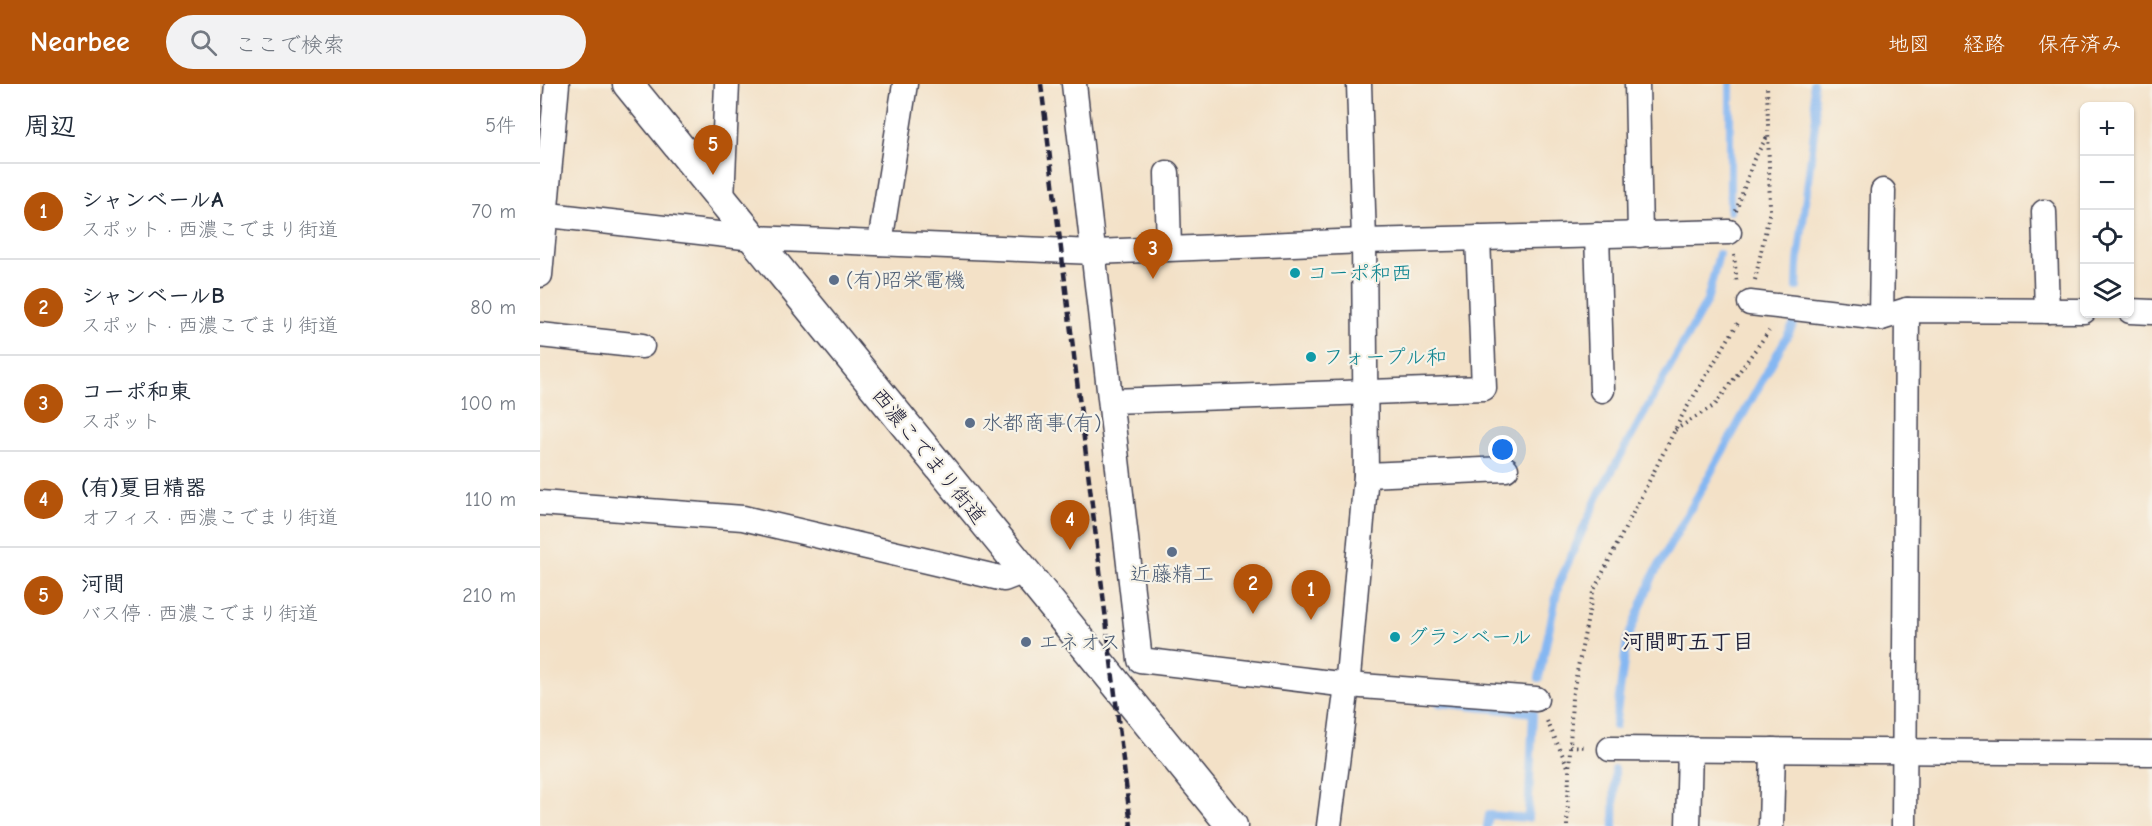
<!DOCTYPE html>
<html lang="ja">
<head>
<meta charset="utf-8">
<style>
	:root { --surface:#fff; --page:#f2f2f3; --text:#1f2937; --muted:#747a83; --line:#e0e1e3; --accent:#b45309 }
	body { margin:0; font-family:"Comic Neue","Klee One",sans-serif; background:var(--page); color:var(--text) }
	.controls { position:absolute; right:18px; top:18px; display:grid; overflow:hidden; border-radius:9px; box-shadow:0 2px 4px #0004 }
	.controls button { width:54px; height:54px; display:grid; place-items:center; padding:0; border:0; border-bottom:2px solid var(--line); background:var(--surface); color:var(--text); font:30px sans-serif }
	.you { position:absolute; left:963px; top:366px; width:21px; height:21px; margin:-15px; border:4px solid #fff; border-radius:50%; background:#1a73e8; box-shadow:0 0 0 9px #1a73e833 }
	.badge { display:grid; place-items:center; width:39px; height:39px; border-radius:50%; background:var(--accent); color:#fff; font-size:20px; font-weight:700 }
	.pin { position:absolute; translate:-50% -50px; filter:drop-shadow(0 2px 3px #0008) }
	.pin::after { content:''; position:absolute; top:32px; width:21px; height:18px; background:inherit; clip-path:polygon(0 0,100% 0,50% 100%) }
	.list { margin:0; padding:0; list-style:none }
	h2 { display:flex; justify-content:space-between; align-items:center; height:78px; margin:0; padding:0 24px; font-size:26px }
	h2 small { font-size:20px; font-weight:400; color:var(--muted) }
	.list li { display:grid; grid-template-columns:39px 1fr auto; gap:18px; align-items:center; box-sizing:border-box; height:96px; padding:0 24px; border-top:2px solid var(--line) }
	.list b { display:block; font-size:22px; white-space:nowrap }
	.list p { margin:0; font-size:20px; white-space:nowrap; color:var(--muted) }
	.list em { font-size:20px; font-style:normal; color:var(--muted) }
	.icon { flex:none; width:33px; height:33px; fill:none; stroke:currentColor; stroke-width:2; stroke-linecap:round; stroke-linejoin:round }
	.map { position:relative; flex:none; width:1612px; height:742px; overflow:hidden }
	header { display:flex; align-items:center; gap:36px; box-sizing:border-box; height:84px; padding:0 30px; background:var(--accent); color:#fff }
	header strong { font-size:28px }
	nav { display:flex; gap:33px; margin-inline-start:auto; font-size:21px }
	.search { width:420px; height:54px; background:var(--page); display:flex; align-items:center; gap:15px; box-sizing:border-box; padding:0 21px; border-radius:33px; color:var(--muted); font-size:22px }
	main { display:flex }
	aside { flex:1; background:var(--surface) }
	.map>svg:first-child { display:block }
</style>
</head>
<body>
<header>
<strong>Nearbee</strong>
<div class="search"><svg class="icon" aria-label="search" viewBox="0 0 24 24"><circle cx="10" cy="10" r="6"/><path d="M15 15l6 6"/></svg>ここで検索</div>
<nav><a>地図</a><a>経路</a><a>保存済み</a></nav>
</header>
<main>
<aside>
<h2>周辺<small>5件</small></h2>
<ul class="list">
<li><span class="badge">1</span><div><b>シャンベールA</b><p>スポット · 西濃こでまり街道</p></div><em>70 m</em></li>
<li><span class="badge">2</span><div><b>シャンベールB</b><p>スポット · 西濃こでまり街道</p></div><em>80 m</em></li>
<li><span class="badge">3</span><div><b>コーポ和東</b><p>スポット</p></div><em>100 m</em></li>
<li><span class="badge">4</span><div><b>(有)夏目精器</b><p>オフィス · 西濃こでまり街道</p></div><em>110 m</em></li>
<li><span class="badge">5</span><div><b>河間</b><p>バス停 · 西濃こでまり街道</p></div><em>210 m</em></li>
</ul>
</aside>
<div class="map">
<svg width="1612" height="742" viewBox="0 0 1612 742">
	<rect width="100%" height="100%" fill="#f7f3e8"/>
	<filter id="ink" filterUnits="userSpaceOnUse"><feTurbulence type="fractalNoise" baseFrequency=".0167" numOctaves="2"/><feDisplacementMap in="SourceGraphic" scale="12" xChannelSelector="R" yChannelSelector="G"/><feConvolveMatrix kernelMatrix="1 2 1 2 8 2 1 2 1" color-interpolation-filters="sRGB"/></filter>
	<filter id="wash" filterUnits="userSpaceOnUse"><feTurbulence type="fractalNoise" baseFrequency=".008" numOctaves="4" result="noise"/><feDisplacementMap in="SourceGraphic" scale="24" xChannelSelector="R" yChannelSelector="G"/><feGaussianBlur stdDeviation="1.35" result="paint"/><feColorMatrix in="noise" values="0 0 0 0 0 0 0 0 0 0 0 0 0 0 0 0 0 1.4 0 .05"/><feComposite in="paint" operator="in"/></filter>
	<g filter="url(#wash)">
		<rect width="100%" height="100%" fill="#f3e1c7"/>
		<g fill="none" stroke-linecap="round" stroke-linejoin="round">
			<g stroke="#85b7f2" stroke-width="8">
				<polyline points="1190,0 1190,127"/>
				<polyline points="1257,203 1258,178 1276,32 1273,0"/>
				<polyline points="594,588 613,590"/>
				<polyline points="999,594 1019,499 1058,412 1167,217 1179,170"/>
				<polyline points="898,619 993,629 988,734 949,731 947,742"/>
				<polyline points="1075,642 1087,556 1113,492 1256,236"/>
				<polyline points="1074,742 1075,686"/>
			</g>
		</g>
	</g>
	<g filter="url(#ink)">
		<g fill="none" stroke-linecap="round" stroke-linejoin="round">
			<g stroke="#413f50" stroke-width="27">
				<g id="minor">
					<polyline points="534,0 600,576 808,601 996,615"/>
					<polyline points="1097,0 1100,151"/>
					<polyline points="627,89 629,164"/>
					<polyline points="182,116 187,0"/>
					<polyline points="1504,128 1507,227"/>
					<polyline points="0,130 213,154 555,168 824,157 1189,148"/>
					<polyline points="1057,151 1062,306"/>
					<polyline points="340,159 365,0"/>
					<polyline points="0,191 17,0"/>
					<polyline points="1210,219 1341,234 1367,226 1544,227"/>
					<polyline points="1590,227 1612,228"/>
					<polyline points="1341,234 1343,107"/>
					<polyline points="0,251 102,262"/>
					<polyline points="571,317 944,304 938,154"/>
					<polyline points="826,391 966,385"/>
					<polyline points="0,419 203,434 464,495 482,488"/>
					<polyline points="1070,665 1612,669"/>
					<polyline points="789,742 808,593 826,391 824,157 819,0"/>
					<polyline points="1148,742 1150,665"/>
					<polyline points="1231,742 1233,666"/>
					<polyline points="1364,742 1367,226"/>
				</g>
			</g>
			<g stroke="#413f50" stroke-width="33">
				<polyline id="tertiary" points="88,0 692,742"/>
			</g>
			<g stroke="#413f50" stroke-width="4" stroke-dasharray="1.5 4.5" stroke-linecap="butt">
				<polyline points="1196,127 1214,75 1228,51"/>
				<polyline points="1194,171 1197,200"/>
				<polyline points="1215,196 1230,126 1227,0"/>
				<polyline points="1135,346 1175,321 1229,247"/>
				<polyline points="1007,637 1029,685"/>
				<polyline points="1030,662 1046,663"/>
				<polyline points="1027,742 1032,613 1053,508 1143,330 1198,239"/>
			</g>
			<use href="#minor" stroke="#fff" stroke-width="24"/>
			<use href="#tertiary" stroke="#fff" stroke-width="30"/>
			<polyline stroke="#22223b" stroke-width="4.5" stroke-dasharray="9 4.5" stroke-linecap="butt" points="501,0 591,742"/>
		</g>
	</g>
	<g fill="#0f9aa8" stroke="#f7f3e8" stroke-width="2">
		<circle cx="755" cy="189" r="6"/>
		<circle cx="771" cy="273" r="6"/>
		<circle cx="855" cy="553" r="6"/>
	</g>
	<g fill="#5c6f8a" stroke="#f7f3e8" stroke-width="2">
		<circle cx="294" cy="196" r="6"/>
		<circle cx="430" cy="339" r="6"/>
		<circle cx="632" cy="468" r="6"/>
		<circle cx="486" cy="558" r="6"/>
	</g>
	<g text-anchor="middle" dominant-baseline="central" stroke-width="4.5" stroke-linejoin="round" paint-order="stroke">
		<g font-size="21" fill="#0d838f" stroke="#f7f3e8" text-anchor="start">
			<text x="767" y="189">コーポ和西</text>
			<text x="783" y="273">フォープル和</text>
			<text x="867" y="553">グランベール</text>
		</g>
		<g font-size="21" fill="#4e5e75" stroke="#f7f3e8" text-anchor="start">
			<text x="306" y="196">(有)昭栄電機</text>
			<text x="442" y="339">水都商事(有)</text>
			<text x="632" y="490" text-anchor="middle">近藤精工</text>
			<text x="498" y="558">エネオス</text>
		</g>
		<g font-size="21" fill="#22223b" stroke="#f7f3e8">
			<text transform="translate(389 372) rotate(51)">西濃こでまり街道</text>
		</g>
		<g font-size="22" font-weight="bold" fill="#22223b" stroke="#f7f3e8">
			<text x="1148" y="558">河間町五丁目</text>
		</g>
	</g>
</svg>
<div class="controls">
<button>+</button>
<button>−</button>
<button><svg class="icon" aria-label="locate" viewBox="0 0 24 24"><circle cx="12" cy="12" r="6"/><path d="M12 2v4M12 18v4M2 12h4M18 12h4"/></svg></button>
<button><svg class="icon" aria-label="layers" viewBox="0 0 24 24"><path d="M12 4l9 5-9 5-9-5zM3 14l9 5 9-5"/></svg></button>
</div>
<div class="you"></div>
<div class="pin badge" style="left:771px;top:536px">1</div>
<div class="pin badge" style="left:713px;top:530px">2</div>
<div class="pin badge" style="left:613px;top:195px">3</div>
<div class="pin badge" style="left:530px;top:466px">4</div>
<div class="pin badge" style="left:173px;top:91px">5</div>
</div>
</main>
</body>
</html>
